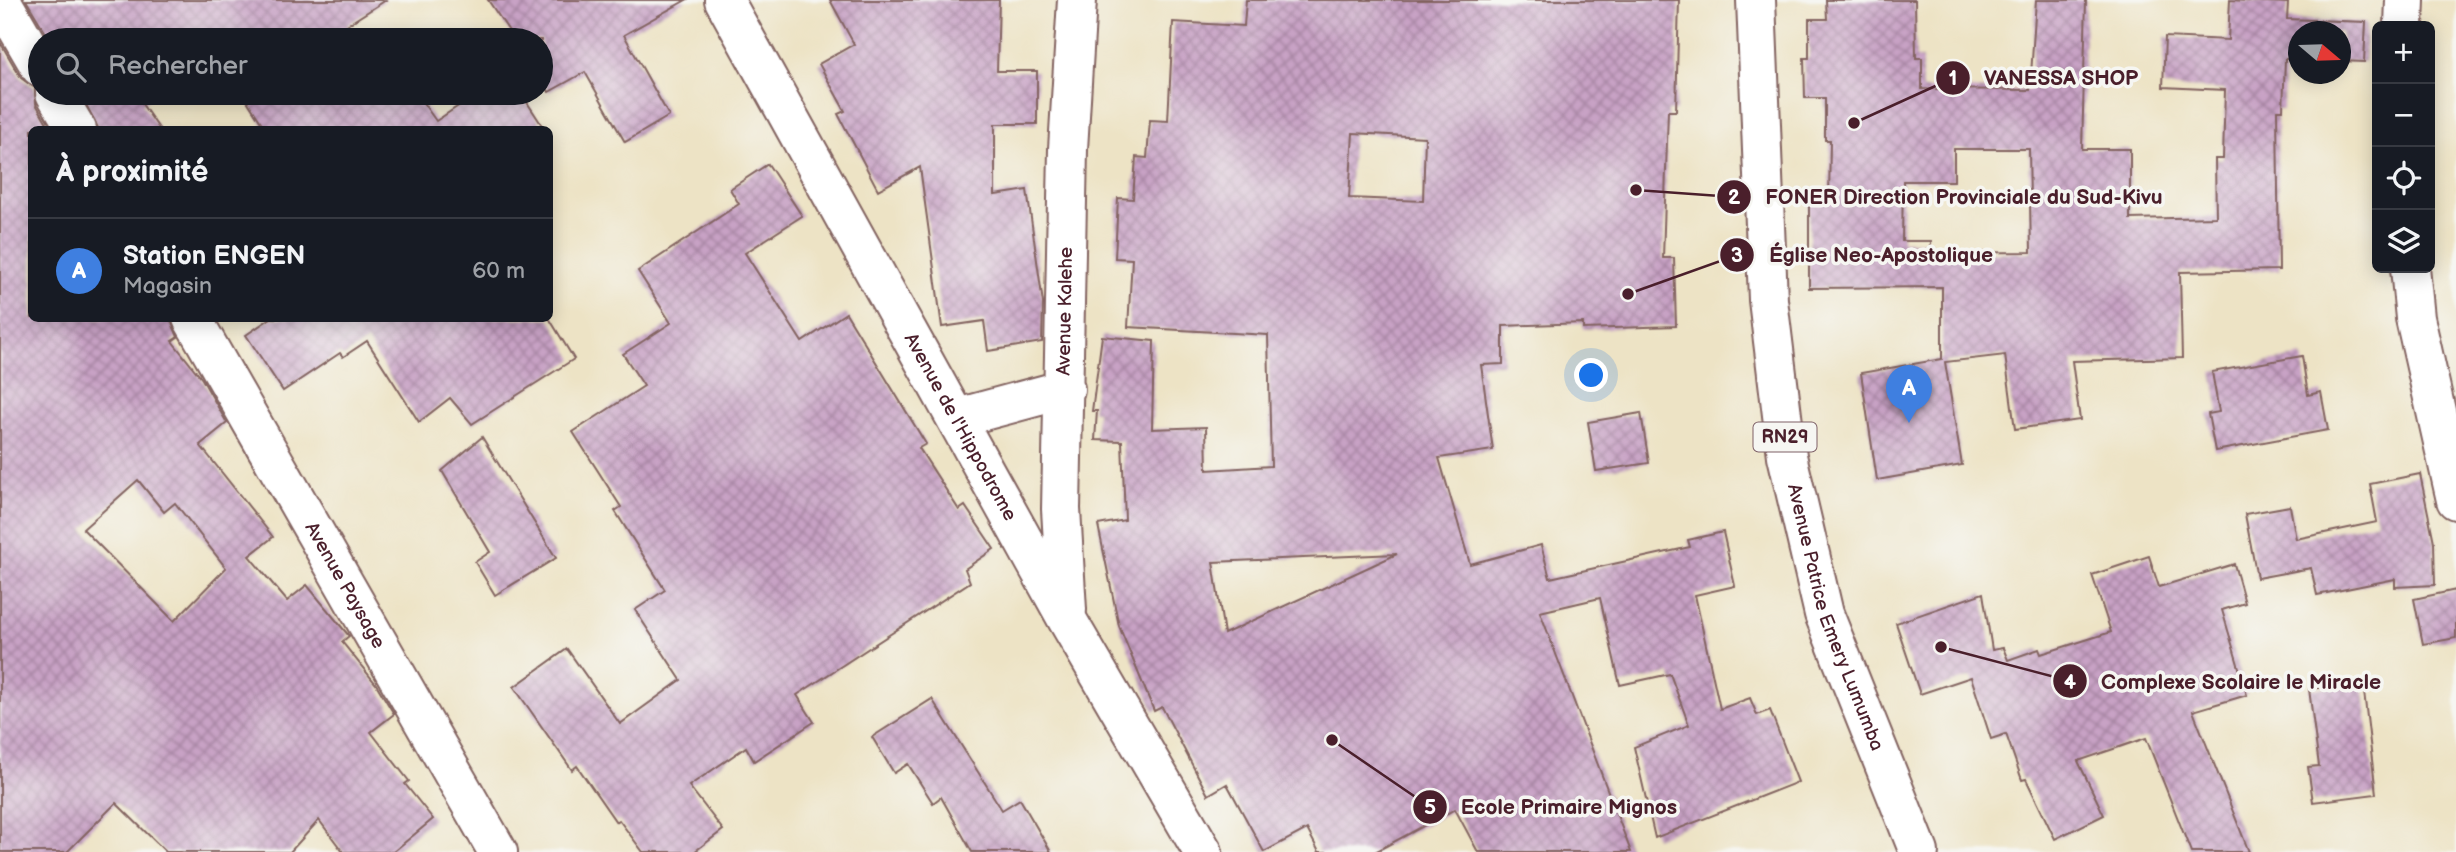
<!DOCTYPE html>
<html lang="fr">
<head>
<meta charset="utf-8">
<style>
	:root { --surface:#171b24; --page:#20242c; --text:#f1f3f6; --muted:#9ea1a6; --line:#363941; --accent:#d690ce }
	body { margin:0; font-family:"Balsamiq Sans",sans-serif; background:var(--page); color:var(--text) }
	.controls { position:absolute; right:21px; top:21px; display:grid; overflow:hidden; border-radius:10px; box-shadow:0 4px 18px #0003 }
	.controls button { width:63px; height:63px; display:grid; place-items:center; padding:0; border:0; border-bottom:2px solid var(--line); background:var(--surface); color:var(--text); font:35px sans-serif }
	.compass { position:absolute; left:2288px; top:21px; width:63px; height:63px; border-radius:50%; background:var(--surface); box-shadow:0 4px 18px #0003; rotate:109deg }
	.you { position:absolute; left:1592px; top:376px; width:24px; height:24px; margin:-18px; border:5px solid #fff; border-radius:50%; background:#1a73e8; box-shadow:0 0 0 10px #1a73e833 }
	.badge { display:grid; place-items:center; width:46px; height:46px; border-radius:50%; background:var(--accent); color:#fff; font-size:23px; font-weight:700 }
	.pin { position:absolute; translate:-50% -58px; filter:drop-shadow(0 2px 4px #0008) }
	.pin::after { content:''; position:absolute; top:37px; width:24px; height:21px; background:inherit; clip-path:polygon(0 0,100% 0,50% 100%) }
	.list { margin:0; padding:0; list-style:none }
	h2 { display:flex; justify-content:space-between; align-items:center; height:91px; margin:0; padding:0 28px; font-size:30px }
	h2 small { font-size:23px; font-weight:400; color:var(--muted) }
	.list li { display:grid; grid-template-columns:46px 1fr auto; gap:21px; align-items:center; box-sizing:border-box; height:105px; padding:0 28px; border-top:2px solid var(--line) }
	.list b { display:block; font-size:26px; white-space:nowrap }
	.list p { margin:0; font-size:23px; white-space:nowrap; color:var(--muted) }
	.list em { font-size:23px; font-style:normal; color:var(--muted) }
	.icon { flex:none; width:38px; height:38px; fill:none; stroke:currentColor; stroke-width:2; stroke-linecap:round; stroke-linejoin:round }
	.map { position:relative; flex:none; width:2456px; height:852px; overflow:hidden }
	.search { position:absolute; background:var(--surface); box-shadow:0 4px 18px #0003; left:28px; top:28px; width:525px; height:77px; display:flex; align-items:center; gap:18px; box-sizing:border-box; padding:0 24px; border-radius:38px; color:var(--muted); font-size:26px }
	.panel { position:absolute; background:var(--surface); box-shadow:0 4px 18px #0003; left:28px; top:126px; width:525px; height:196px; border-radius:10px }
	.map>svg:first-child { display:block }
</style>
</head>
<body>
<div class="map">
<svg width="2456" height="852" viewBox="0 0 2456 852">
	<defs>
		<pattern id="building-cross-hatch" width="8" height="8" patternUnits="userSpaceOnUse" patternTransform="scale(1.75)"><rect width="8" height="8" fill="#c8a2c5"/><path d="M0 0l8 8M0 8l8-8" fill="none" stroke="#a483a0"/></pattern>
	</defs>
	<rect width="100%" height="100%" fill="#f6f6f2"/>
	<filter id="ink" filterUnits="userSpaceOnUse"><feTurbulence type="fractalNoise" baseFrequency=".0143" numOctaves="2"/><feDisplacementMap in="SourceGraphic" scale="14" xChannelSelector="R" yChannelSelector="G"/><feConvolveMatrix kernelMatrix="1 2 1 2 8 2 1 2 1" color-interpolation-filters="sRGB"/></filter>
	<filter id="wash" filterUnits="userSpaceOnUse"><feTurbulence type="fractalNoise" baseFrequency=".00686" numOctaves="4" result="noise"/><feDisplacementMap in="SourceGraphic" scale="28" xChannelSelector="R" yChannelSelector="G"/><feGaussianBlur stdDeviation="1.57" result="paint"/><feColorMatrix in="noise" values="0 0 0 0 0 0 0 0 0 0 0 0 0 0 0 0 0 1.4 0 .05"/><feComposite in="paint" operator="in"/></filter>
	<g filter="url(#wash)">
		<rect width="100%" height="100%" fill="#ede3c5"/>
		<g id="blocks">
			<g fill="url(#building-cross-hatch)" fill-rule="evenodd">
				<polygon points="26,0 386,0 347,25 358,40 50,40"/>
				<polygon points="488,0 686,0 624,35 669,116 625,142 585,72 549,92 541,79 541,40 515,40"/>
				<polygon points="830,0 999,0 997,71 1037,71 1037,124 995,124 995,195 1027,190 1043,303 1042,342 988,351 984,321 942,327 920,167 878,190 838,114 845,111 819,64 854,44"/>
				<path d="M1246,0H1679L1676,111H1668L1663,258H1674L1676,326L1583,329V323L1503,326V364L1481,365L1493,450L1439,458L1470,564L1541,545L1550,578L1690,547L1688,540L1723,532L1735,586L1695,595L1720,709L1750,698L1757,715L1770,710L1798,782L1655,838L1634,747L1689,725L1670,674L1620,685L1600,598L1540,612L1631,852H1478L1455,809L1375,852H1319L1307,829L1264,852L1227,784L1208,795L1162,707L1154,711L1119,626L1098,525L1125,520L1122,441L1095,440L1097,411H1092L1102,336L1154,341L1152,429L1206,427L1207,470L1271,466L1268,335L1128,327L1132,259L1115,258L1118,198L1133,199L1136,157L1147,158L1150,120L1168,121L1173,22L1244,26ZM1353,133L1425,137L1423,201L1349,198ZM1397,554L1224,634L1213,562Z"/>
				<path d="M1826,0H1915L1916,58H1922V89L2030,90L2036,0H2086L2082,149H2130V219L2216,217L2215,159H2223L2225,90L2163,87L2165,37L2228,40L2230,0L2288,3L2287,19L2366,22L2364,62L2341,61V32H2299V59H2285L2283,110H2277L2279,270L2180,272L2182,358L2072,361L2080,420L2015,429L2005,355L1945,362L1962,465L1877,480L1861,373L1942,359V287L1809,288V202H1829L1830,140H1825V98H1805L1804,58H1809V19H1827ZM1954,149H2029L2031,252L1931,253V241H1902L1903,181H1954Z"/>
				<path d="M0,42L21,78L35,88L36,104L51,130H32V318H170L178,337L172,341L202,379L227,423L200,445L273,537L249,556L287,601L307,585L349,636L342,642L376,684L394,714L371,732L409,781L405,784L433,819L393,852H343L319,820L290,852H166L116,803L67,852H0ZM138,480L164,512L175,503L226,568L174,621L83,529Z"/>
				<polygon points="80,93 158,93 142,104 160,130 99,130"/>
				<polygon points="237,93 416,93 436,121 478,93 521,93 545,130 266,130 244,96 240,98"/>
				<polygon points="768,164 802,216 745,253 802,342 846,313 926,444 919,448 959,510 965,506 994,549 965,569 970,582 797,695 814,722 754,761 746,747 689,786 723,830 694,852 643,852 619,820 616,822 577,766 572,770 514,687 567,649 620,724 681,680 635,610 665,590 615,511 621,507 573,432 644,386 623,354 671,323 638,271 739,204 730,189"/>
				<polygon points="271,318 549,318 574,359 472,424 450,398 419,422 367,341 343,357 340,353 283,391 246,335"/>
				<polygon points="2302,356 2308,395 2321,392 2328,430 2215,451 2208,414 2219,412 2212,372"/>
				<polygon points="1641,413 1649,463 1596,471 1588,422"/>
				<polygon points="482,437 556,558 495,595 475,562 490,552 442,471"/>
				<polygon points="2420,474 2434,542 2435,585 2395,587 2395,579 2317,595 2311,568 2257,578 2245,514 2290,506 2296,539 2377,522 2370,484"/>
				<polygon points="2149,556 2159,587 2234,564 2245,603 2222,610 2247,695 2193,711 2249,852 2191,852 2146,738 2078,761 2104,815 2055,839 2026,779 2022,780 2006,734 1991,739 1971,677 1920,694 1896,623 1983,593 1992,650 2003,648 2008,660 2039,649 2041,654 2111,632 2092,575"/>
				<polygon points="2456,590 2456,638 2423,644 2414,599"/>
				<polygon points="2363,683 2376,794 2313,802 2308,767 2319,766 2309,689"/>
				<polygon points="932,699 1002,810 1020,799 1051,852 972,852 941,797 933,803 908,764 894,773 872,737"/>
			</g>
		</g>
	</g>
	<g filter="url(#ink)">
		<use href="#blocks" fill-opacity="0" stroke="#836461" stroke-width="2"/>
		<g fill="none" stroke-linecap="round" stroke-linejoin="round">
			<g stroke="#836461" stroke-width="42">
				<g id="minor">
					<polyline points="1,0 40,67"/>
					<path id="s1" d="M724,0L1068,621L1203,852"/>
					<polyline points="2404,26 2405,0"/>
					<polyline points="55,93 77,130"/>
					<polyline points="2410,268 2415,318 2456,500"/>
					<path id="s2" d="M192,318L498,852"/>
					<polyline points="957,418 1065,389"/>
					<path id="s3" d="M1067,610L1061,509L1068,149L1077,0"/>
				</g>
			</g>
			<g stroke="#836461" stroke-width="42">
				<g id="major">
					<path id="s4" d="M1756,0L1768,300L1787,456L1824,614L1919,852"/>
				</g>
			</g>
			<use href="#minor" stroke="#fff" stroke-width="38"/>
			<use href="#major" stroke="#fff" stroke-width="38"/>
		</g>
	</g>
	<g text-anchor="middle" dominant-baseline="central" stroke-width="7" stroke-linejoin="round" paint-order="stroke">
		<rect fill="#f6f6f2" stroke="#7e6067" stroke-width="2" x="1753.5" y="422.5" width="63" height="29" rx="5"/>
		<g font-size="18" font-weight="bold" fill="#4a1f2b">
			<text x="1785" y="437">RN29</text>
		</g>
		<g font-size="19" fill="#4a1f2b" stroke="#f6f6f2">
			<text stroke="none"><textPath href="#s3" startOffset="299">Avenue Kalehe</textPath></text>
			<text stroke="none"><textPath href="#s1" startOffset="488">Avenue de l'Hippodrome</textPath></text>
			<text stroke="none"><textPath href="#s2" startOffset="308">Avenue Paysage</textPath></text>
			<text stroke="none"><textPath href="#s4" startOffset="626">Avenue Patrice Emery Lumumba</textPath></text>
		</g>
	</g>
	<path fill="none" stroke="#4a1f2b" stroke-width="2.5" d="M1854 123L1953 78M1636 190L1734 197M1628 294L1737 255M1941 647L2070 681M1332 740L1430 807"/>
	<g fill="#4a1f2b" stroke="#f6f6f2" stroke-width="2.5">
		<circle cx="1854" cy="123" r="7"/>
		<circle cx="1636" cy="190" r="7"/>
		<circle cx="1628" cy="294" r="7"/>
		<circle cx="1941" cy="647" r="7"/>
		<circle cx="1332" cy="740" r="7"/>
		<circle cx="1953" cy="78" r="18"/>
		<circle cx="1734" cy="197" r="18"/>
		<circle cx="1737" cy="255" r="18"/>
		<circle cx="2070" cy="681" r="18"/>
		<circle cx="1430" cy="807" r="18"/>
	</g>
	<g font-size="21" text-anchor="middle" font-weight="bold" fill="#fff">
		<text x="1953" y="85">1</text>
		<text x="1734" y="204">2</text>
		<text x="1737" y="262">3</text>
		<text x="2070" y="689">4</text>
		<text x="1430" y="814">5</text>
	</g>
	<g font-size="21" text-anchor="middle" font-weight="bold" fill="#4a1f2b" stroke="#f6f6f2" stroke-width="7" stroke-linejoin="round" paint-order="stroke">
		<text x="2061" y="85">VANESSA SHOP</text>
		<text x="1964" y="204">FONER Direction Provinciale du Sud-Kivu</text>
		<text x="1881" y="262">Église Neo-Apostolique</text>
		<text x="2241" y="689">Complexe Scolaire le Miracle</text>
		<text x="1569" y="814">Ecole Primaire Mignos</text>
	</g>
</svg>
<div class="controls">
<button>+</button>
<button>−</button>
<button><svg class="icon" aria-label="locate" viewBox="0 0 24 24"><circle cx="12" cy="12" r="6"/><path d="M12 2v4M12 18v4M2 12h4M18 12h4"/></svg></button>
<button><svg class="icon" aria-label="layers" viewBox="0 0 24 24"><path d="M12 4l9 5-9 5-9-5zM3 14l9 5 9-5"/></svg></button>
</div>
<svg class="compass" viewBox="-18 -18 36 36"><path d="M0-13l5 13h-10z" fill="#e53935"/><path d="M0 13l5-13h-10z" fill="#9ea1a6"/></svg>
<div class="you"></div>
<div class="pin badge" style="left:1909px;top:423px;background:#3f7fe0">A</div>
<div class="search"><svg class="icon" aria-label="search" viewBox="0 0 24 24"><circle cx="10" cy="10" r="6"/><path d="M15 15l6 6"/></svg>Rechercher</div>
<section class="panel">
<h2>À proximité<small></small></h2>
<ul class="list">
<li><span class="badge" style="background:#3f7fe0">A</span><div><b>Station ENGEN</b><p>Magasin</p></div><em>60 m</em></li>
</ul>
</section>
</div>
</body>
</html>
